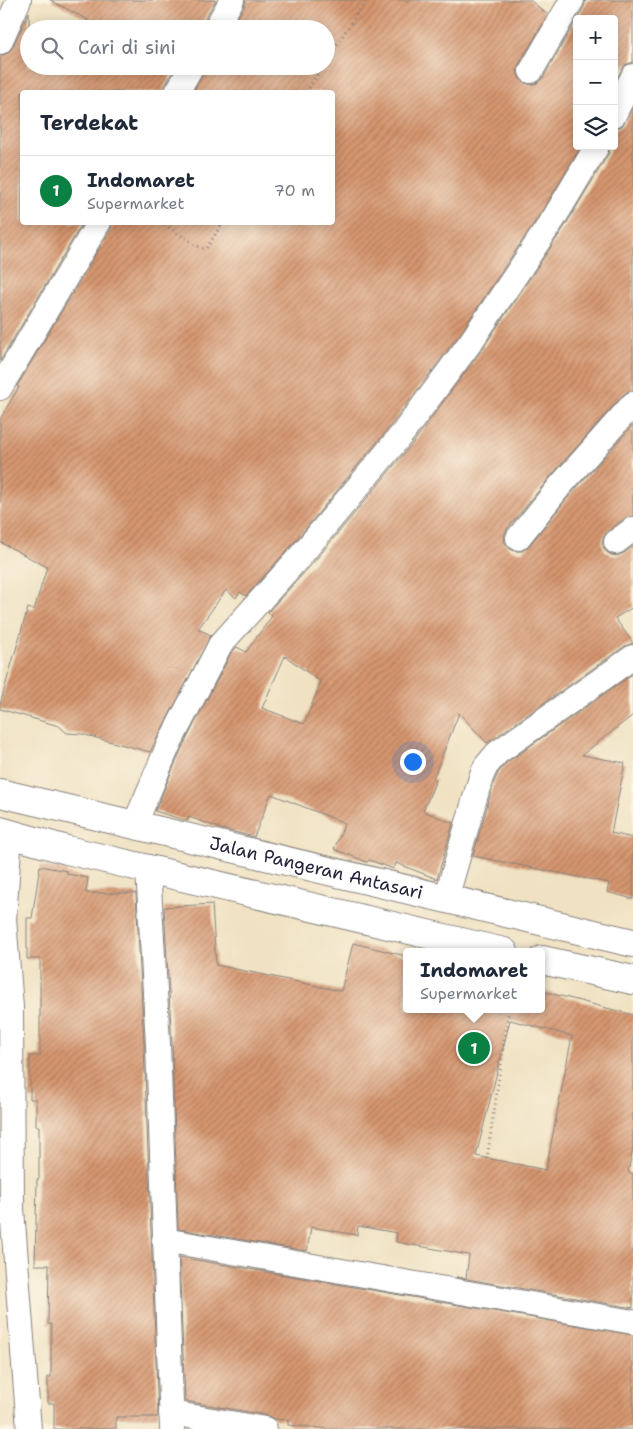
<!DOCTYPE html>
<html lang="id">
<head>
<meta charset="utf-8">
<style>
	:root { --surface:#fff; --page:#f6f6f7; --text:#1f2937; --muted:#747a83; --line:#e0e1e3; --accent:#0b8043 }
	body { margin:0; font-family:"Shantell Sans",sans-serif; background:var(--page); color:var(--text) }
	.controls { position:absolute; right:15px; top:15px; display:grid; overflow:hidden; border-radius:5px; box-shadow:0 2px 12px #0003 }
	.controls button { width:45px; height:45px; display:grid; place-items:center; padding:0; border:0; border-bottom:1px solid var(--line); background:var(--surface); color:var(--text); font:25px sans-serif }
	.you { position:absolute; left:412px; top:761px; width:18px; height:18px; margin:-12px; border:4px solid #fff; border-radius:50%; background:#1a73e8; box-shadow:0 0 0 8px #1a73e833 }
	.badge { display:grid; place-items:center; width:32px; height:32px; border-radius:50%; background:var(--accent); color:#fff; font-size:16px; font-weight:700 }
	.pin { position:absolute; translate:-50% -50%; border:2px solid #fff; box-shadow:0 1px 5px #0006 }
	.popup { position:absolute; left:403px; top:948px; width:142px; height:65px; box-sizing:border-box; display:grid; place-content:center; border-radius:5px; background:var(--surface); filter:drop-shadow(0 1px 4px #0005); font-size:16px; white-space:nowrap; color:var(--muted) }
	.popup b { font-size:19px; color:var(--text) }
	.popup::after { content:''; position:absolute; left:50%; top:100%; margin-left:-10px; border:10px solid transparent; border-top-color:var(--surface) }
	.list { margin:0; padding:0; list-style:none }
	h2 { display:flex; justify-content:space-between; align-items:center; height:65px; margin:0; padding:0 20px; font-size:21px }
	h2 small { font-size:16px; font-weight:400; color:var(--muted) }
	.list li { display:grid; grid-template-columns:32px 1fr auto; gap:15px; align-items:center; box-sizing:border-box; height:70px; padding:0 20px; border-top:1px solid var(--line) }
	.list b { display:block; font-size:19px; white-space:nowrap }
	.list p { margin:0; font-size:16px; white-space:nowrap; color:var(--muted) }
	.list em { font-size:16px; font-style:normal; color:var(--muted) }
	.icon { flex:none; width:28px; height:28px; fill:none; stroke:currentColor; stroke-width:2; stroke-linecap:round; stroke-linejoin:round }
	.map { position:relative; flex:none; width:633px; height:1429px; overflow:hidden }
	.search { position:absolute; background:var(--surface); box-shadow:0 2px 12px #0003; left:20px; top:20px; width:315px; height:55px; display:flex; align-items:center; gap:12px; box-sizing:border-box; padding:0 18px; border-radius:28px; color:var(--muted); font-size:19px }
	.panel { position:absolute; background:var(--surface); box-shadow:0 2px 12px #0003; left:20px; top:90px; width:315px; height:135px; border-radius:5px }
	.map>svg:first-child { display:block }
</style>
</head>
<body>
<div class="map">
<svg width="633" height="1429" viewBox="0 0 633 1429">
	<defs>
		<pattern id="building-hatch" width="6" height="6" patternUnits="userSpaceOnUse" patternTransform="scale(1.25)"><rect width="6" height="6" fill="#d6966f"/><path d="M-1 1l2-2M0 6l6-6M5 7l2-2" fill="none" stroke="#ad7a5c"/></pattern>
	</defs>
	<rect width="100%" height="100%" fill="#fcf5e5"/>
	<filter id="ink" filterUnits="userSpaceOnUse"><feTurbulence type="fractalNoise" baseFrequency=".02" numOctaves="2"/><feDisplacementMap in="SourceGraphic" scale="10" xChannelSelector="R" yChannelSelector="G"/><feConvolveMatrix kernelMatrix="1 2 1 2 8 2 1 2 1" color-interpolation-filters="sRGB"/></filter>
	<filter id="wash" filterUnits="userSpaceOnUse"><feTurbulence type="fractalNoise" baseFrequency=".0096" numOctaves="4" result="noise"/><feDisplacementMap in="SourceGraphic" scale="20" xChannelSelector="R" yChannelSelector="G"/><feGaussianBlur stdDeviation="1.12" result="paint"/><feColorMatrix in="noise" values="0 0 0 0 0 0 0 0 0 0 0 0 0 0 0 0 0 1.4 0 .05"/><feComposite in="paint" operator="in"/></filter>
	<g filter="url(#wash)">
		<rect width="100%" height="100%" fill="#efe1c1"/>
		<g id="blocks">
			<g fill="url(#building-hatch)" fill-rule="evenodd">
				<polygon points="50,0 216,0 203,22 201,29 83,29 88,20"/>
				<polygon points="246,0 530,0 548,15 519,64 517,71 519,78 525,83 531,85 537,83 543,78 577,19 577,146 581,146 542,211 459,335 391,425 292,545 246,596 240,592 236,598 226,590 198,629 211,635 150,752 82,734 67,733 59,726 0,709 0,704 28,608 34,610 47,567 0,542 0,419 19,387 17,386 111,229 113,222 332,222 332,92 193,92 204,73 206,66 326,66 326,29 231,29 244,7"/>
				<polygon points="586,0 633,0 633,62 625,65 614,83 614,19 577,19 584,7"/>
				<polygon points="29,12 29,66 176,66 165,85 163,92 22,92 22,222 83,222 0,361 0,56 8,53 12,48"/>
				<path d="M633,107V391H628L623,395L550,477L507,529L504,536L505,543L510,549L515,551H522L528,547L570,495L633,425V516L625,518L608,531L604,536L602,543L605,551L611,555L617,556L624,553L633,546V607L615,618L633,643L625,646L487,743L459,713L433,779L436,780L423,811L453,823L437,879L396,863L394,869L369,860L367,862L334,849L345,823L271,794L254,837L222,829L189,817L187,821L155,811L181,750L231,653L237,647L246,652L272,616L268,612L313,563L413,443L481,351L565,226L609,153L611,146H614V129L622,126ZM285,656L321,682L304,724L262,708Z"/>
				<polygon points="633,674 633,715 582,755 625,763 611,833 633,838 633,899 607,892 609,883 473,856 494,782 498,773 506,763"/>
				<polygon points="40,866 67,871 67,874 88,878 86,893 136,893 144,1045 158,1417 116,1417 116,1429 54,1429 54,1403 48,1403 48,1377 51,1377 51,1324 48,1324 49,1265 35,1265 37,1179 39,1179 39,1126 36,1126 36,1099 30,1099 30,1056 40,1056 40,959 27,959 27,918 32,918"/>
				<path d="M212,904L216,965L341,991L353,943L406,956V1009H542V991L633,1015V1149L628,1172L633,1174V1308L456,1277L466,1278L469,1255L396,1242L397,1233L358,1226L357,1235L311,1227L307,1251L178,1229L172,1043L164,907ZM510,1020L572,1036L546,1170L476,1156Z"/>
				<polygon points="179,1257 633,1335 633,1429 330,1429 288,1425 288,1420 275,1419 267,1415 185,1401"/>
			</g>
		</g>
	</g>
	<g filter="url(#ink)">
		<use href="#blocks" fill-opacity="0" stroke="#88827e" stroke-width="1"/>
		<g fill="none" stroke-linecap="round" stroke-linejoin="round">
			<g stroke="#88827e" stroke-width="26">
				<g id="minor">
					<polyline points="215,29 232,0"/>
					<polyline points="0,42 19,0"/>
					<polyline points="531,71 572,0"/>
					<polyline points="177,92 192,66"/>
					<polyline points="614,115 633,76"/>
					<polyline points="0,388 99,222"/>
					<polyline points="518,538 560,486 633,404"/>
					<polyline points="616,542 633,529"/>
					<polyline points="134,826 169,744 220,645 302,554 402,434 470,343 554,218 597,146"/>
					<polyline points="10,834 4,919 11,1007 12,1209 29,1429"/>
					<polyline points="148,869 158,1044 172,1429"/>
					<polyline points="446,899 481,777 486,766 497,753 633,657"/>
					<polyline points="164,1240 633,1322"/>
					<polyline points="171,1413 265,1429"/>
				</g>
			</g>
			<g stroke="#88827e" stroke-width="30">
				<g id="trunk">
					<path id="s1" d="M0,793L633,943"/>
					<polyline points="0,831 67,850 504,952"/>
					<polyline points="542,960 633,980"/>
				</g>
			</g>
			<g stroke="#88827e" stroke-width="3" stroke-dasharray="1 4" stroke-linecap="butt">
				<polyline points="326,61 366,0"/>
				<polyline points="306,92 323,66"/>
				<polyline points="160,222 201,248 206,249 223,222"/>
				<polyline points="487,1159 509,1009"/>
			</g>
			<use href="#minor" stroke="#fff" stroke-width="24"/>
			<use href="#trunk" stroke="#fff" stroke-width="28"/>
		</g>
	</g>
	<g text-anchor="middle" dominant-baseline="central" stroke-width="4.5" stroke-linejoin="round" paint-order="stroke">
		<g font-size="18" fill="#22223b" stroke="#fcf5e5">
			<text stroke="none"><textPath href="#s1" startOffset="325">Jalan Pangeran Antasari</textPath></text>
		</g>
	</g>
</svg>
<div class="controls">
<button>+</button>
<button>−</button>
<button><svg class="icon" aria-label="layers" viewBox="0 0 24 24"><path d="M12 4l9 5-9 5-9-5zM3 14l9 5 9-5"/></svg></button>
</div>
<div class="you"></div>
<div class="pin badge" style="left:474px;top:1048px">1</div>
<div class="popup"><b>Indomaret</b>Supermarket</div>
<div class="search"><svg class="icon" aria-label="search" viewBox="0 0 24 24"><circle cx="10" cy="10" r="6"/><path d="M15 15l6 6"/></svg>Cari di sini</div>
<section class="panel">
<h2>Terdekat<small></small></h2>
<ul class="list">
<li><span class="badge">1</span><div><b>Indomaret</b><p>Supermarket</p></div><em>70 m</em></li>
</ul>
</section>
</div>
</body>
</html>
